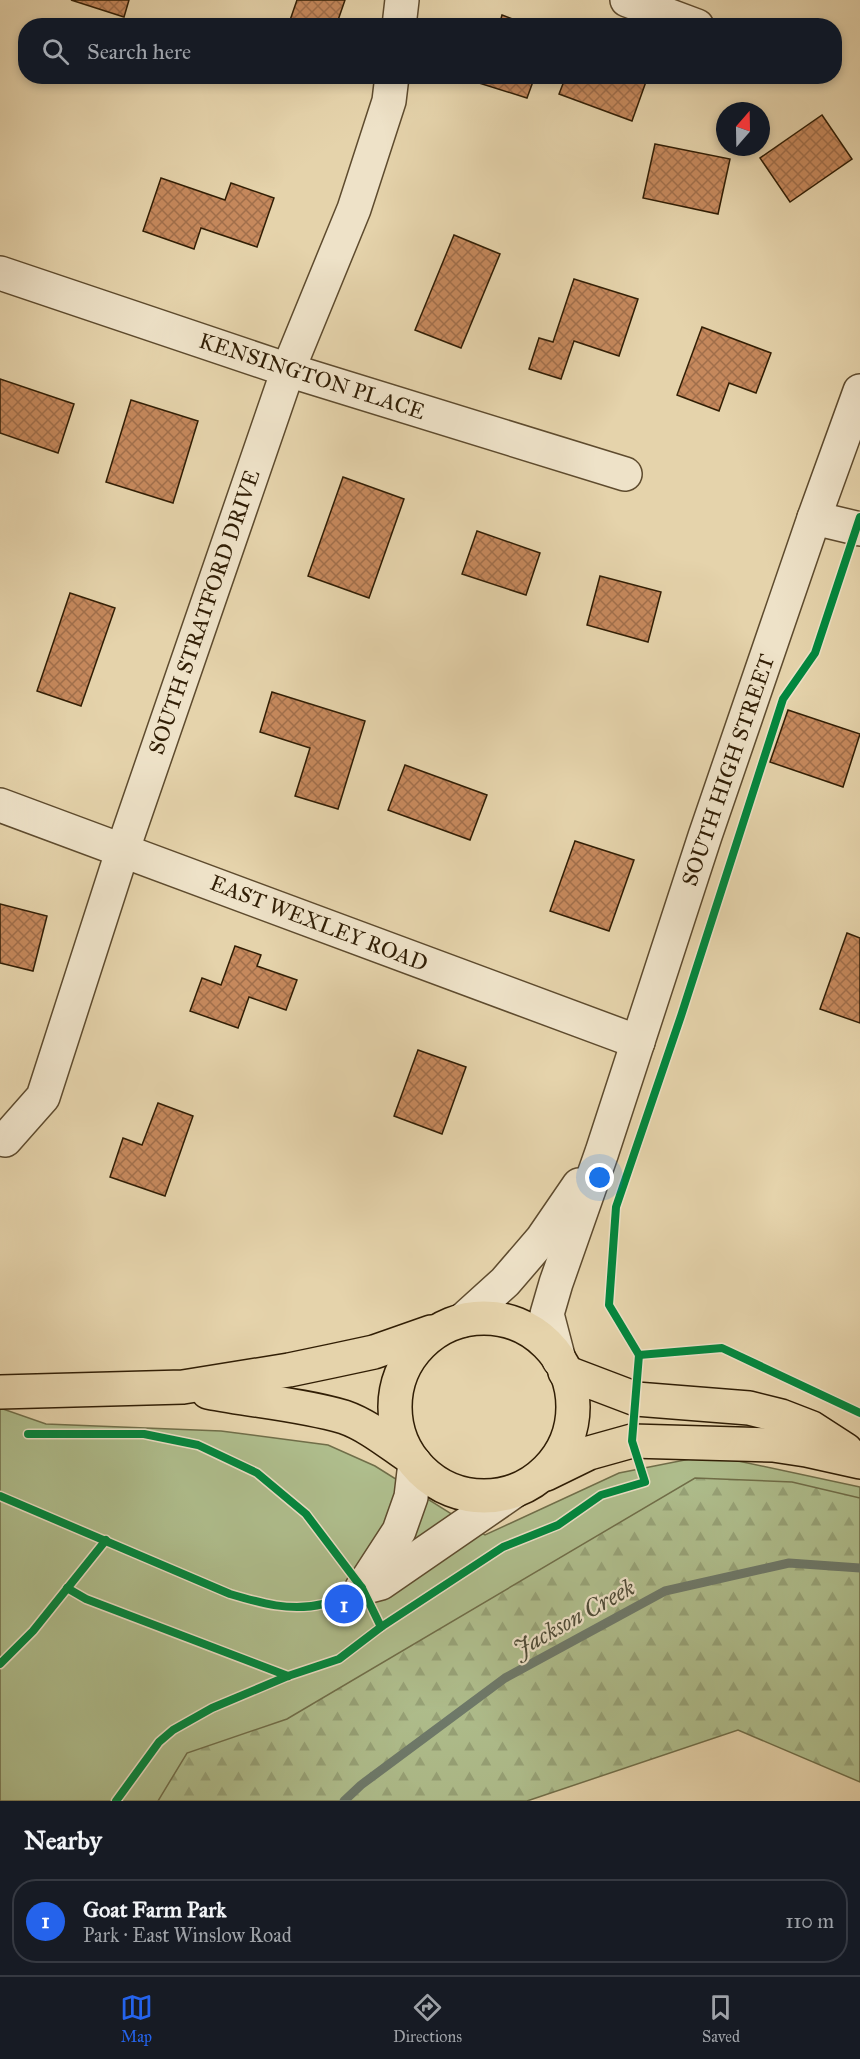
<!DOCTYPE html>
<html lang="en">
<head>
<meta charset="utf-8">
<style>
	:root { --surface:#171b24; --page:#20242c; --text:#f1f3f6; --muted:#9ea1a6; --line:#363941; --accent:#2563eb }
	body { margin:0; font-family:"IM FELL Great Primer",serif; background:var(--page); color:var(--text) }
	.compass { position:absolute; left:716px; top:102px; width:54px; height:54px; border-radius:50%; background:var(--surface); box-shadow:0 3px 9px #0003; rotate:20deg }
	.you { position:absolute; left:600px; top:1178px; width:21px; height:21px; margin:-15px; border:4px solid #fff; border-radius:50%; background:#1a73e8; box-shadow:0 0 0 9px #1a73e833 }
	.badge { display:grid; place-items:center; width:39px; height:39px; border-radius:50%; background:var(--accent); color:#fff; font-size:20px; font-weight:700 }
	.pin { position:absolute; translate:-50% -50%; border:3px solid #fff; box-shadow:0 2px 6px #0006 }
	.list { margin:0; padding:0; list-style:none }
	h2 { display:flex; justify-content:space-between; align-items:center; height:78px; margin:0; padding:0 24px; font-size:26px }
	h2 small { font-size:20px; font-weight:400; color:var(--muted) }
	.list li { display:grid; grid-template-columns:39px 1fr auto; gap:18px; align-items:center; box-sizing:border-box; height:84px; margin:0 12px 12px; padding:0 12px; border:2px solid var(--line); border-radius:24px }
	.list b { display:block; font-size:22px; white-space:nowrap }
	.list p { margin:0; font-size:20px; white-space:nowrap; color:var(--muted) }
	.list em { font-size:20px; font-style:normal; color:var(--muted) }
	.icon { flex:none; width:33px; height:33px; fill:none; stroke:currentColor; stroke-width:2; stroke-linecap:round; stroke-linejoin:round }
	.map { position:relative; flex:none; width:860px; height:1801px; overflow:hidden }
	.search { position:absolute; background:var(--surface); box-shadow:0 3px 9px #0003; left:18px; right:18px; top:18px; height:66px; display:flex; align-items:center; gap:15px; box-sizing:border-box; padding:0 21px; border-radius:24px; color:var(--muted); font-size:22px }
	.sheet { height:174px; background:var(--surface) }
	nav { display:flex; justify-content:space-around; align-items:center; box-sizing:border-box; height:84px; border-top:2px solid var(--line); background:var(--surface); font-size:16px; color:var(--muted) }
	nav a { display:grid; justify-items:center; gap:3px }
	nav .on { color:var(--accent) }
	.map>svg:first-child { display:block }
</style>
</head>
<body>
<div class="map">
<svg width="860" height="1801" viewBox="0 0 860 1801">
	<defs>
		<pattern id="forest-firs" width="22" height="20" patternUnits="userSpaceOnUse" patternTransform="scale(1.5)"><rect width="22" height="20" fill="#afbe8d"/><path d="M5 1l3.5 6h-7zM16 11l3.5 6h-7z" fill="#97a378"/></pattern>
		<pattern id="building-cross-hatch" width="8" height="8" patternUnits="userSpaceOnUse" patternTransform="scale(1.5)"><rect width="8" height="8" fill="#c6895d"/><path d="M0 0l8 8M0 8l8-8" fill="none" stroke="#a16f4b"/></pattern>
	</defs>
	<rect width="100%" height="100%" fill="#e5d3ab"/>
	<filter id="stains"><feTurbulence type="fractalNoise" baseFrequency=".00333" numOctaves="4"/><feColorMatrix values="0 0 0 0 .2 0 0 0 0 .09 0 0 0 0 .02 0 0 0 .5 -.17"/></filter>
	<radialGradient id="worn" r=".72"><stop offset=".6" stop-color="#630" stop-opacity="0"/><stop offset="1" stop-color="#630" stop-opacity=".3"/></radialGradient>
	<polygon fill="#afbe8d" stroke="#706e49" stroke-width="1.5" points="0,1408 46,1424 221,1431 328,1445 375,1466 485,1535 619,1473 710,1455 860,1487 860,1548 411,1801 0,1801"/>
	<polygon fill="url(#forest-firs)" stroke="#706e49" stroke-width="1.5" points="695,1478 792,1482 860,1498 860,1782 738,1730 527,1801 158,1801 187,1753 287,1719"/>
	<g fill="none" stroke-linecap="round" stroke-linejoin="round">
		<polyline stroke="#6e7a6b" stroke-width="9" points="344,1801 361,1785 505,1678 665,1591 789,1563 860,1568"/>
	</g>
	<g fill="url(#building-cross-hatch)" stroke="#311e05" stroke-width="1.5">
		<polygon points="71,0 129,0 124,17"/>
		<polygon points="297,0 345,0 336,26 288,26"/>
		<polygon points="502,15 531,26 499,26"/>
		<polygon points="481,76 535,76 527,98 479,83"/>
		<polygon points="566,76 648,76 632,121 559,94"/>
		<polygon points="822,115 852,159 790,202 760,158"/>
		<polygon points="655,144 730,159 718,214 643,198"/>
		<polygon points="161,178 225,200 231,183 274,198 257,247 201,228 194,249 143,231"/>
		<polygon points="454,235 500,254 461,348 415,330"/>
		<polygon points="574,279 638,299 619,356 574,341 561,379 529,369 539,338 553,342"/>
		<polygon points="702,327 771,353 756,393 729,383 719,411 677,395"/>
		<polygon points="0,379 74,404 58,453 0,433"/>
		<polygon points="131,400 198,421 173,503 106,482"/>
		<polygon points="343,477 404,499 369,598 308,576"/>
		<polygon points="477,531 540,553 526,595 462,574"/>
		<polygon points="600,576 661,592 648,642 587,625"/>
		<polygon points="70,593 115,608 81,706 37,691"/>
		<polygon points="272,692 365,721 338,809 295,796 310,748 260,732"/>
		<polygon points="788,710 860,734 843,787 770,762"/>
		<polygon points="405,765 487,795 470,840 388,810"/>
		<polygon points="575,841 634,860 609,931 550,911"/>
		<polygon points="0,904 47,916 33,971 0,963"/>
		<polygon points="847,933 860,938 860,1023 820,1009"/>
		<polygon points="235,946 261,955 257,966 297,980 286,1010 249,997 238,1028 190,1011 202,978 221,985"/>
		<polygon points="418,1050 466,1067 442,1134 394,1116"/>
		<polygon points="158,1103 193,1116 165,1196 110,1177 123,1138 142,1145"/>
	</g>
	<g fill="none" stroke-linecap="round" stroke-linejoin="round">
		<g stroke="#5e4b2e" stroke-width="36">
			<g id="minor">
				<polyline points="627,0 697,26"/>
				<polyline points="399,26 402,0"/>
				<polyline points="0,273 288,370 625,474"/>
				<polyline points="814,518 860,529"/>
				<polyline points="0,805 638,1042"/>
				<polyline points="5,1140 43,1097 123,849 288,370 354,209 389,101 392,76"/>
				<polyline points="463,1320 505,1282 542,1239 579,1185"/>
				<polyline points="559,1360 547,1314 556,1283 602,1152 705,836 814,518 860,391"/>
				<polyline points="362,1588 381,1583 513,1492"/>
				<polyline points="362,1588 399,1531 411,1497 415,1463"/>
			</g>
		</g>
		<g stroke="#311e05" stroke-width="36">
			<g id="major">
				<circle cx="484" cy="1407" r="89"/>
				<polyline points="565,1372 636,1399 749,1408 781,1416 812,1428 846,1450"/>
				<polyline points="0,1392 183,1387 289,1370 332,1361 374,1352 431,1332"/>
				<path d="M208,1392C253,1401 300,1404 344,1417C367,1425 388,1442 407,1455"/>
				<polyline points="546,1474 589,1453 632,1441 773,1445 806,1450 860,1462"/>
			</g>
		</g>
		<use href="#minor" stroke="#eee2c8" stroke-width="33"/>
		<use href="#major" stroke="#e5d3ab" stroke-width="33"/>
		<g stroke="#eee2c8" stroke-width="11">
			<g id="cycleway">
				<polyline points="639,1355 609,1305 616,1207 681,1016 783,699 815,653 860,517"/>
				<polyline points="639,1355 722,1348 860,1413"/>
				<polyline points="28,1434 144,1434 198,1445 257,1473 306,1514 362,1588 381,1627"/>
				<path d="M0,1496L230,1594C260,1603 291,1612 323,1604C336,1600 349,1593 362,1588"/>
				<polyline points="67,1588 86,1599 288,1676"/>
				<polyline points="0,1664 33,1631 106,1540"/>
				<polyline points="116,1801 159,1742 173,1730 212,1708 288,1676 339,1659 381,1627 503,1547 558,1525 601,1495 645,1482 632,1441 639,1355"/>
			</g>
		</g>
		<use href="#cycleway" stroke="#00873e" stroke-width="8"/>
	</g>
	<g text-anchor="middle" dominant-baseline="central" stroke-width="4.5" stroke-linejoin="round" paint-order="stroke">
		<g font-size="22" fill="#311e05" stroke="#eee2c8">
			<text transform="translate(312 376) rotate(18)">KENSINGTON PLACE</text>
			<text transform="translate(204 612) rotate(-71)">SOUTH STRATFORD DRIVE</text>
			<text transform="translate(728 770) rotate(-71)">SOUTH HIGH STREET</text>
			<text transform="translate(319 923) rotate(21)">EAST WEXLEY ROAD</text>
		</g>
		<g font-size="24" font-style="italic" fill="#4f4c38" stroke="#eee2c8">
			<text transform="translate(574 1618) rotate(-29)">Jackson Creek</text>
		</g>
	</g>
	<rect width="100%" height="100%" filter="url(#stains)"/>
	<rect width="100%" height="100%" fill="url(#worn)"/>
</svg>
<svg class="compass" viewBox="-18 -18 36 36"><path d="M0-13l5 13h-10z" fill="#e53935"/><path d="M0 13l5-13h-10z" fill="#9ea1a6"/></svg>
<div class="you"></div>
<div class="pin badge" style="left:344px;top:1604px">1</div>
<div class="search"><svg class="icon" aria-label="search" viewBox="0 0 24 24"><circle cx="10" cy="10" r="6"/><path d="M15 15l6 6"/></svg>Search here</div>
</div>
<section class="sheet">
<h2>Nearby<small></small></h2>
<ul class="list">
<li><span class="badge">1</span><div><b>Goat Farm Park</b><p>Park · East Winslow Road</p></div><em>110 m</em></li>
</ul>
</section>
<nav>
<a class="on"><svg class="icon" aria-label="map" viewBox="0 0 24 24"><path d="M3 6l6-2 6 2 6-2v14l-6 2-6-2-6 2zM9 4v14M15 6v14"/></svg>Map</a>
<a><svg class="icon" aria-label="directions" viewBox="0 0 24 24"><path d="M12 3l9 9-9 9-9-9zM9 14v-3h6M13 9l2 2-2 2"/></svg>Directions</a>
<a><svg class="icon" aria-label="saved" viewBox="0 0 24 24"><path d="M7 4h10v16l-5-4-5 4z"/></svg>Saved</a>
</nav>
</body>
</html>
